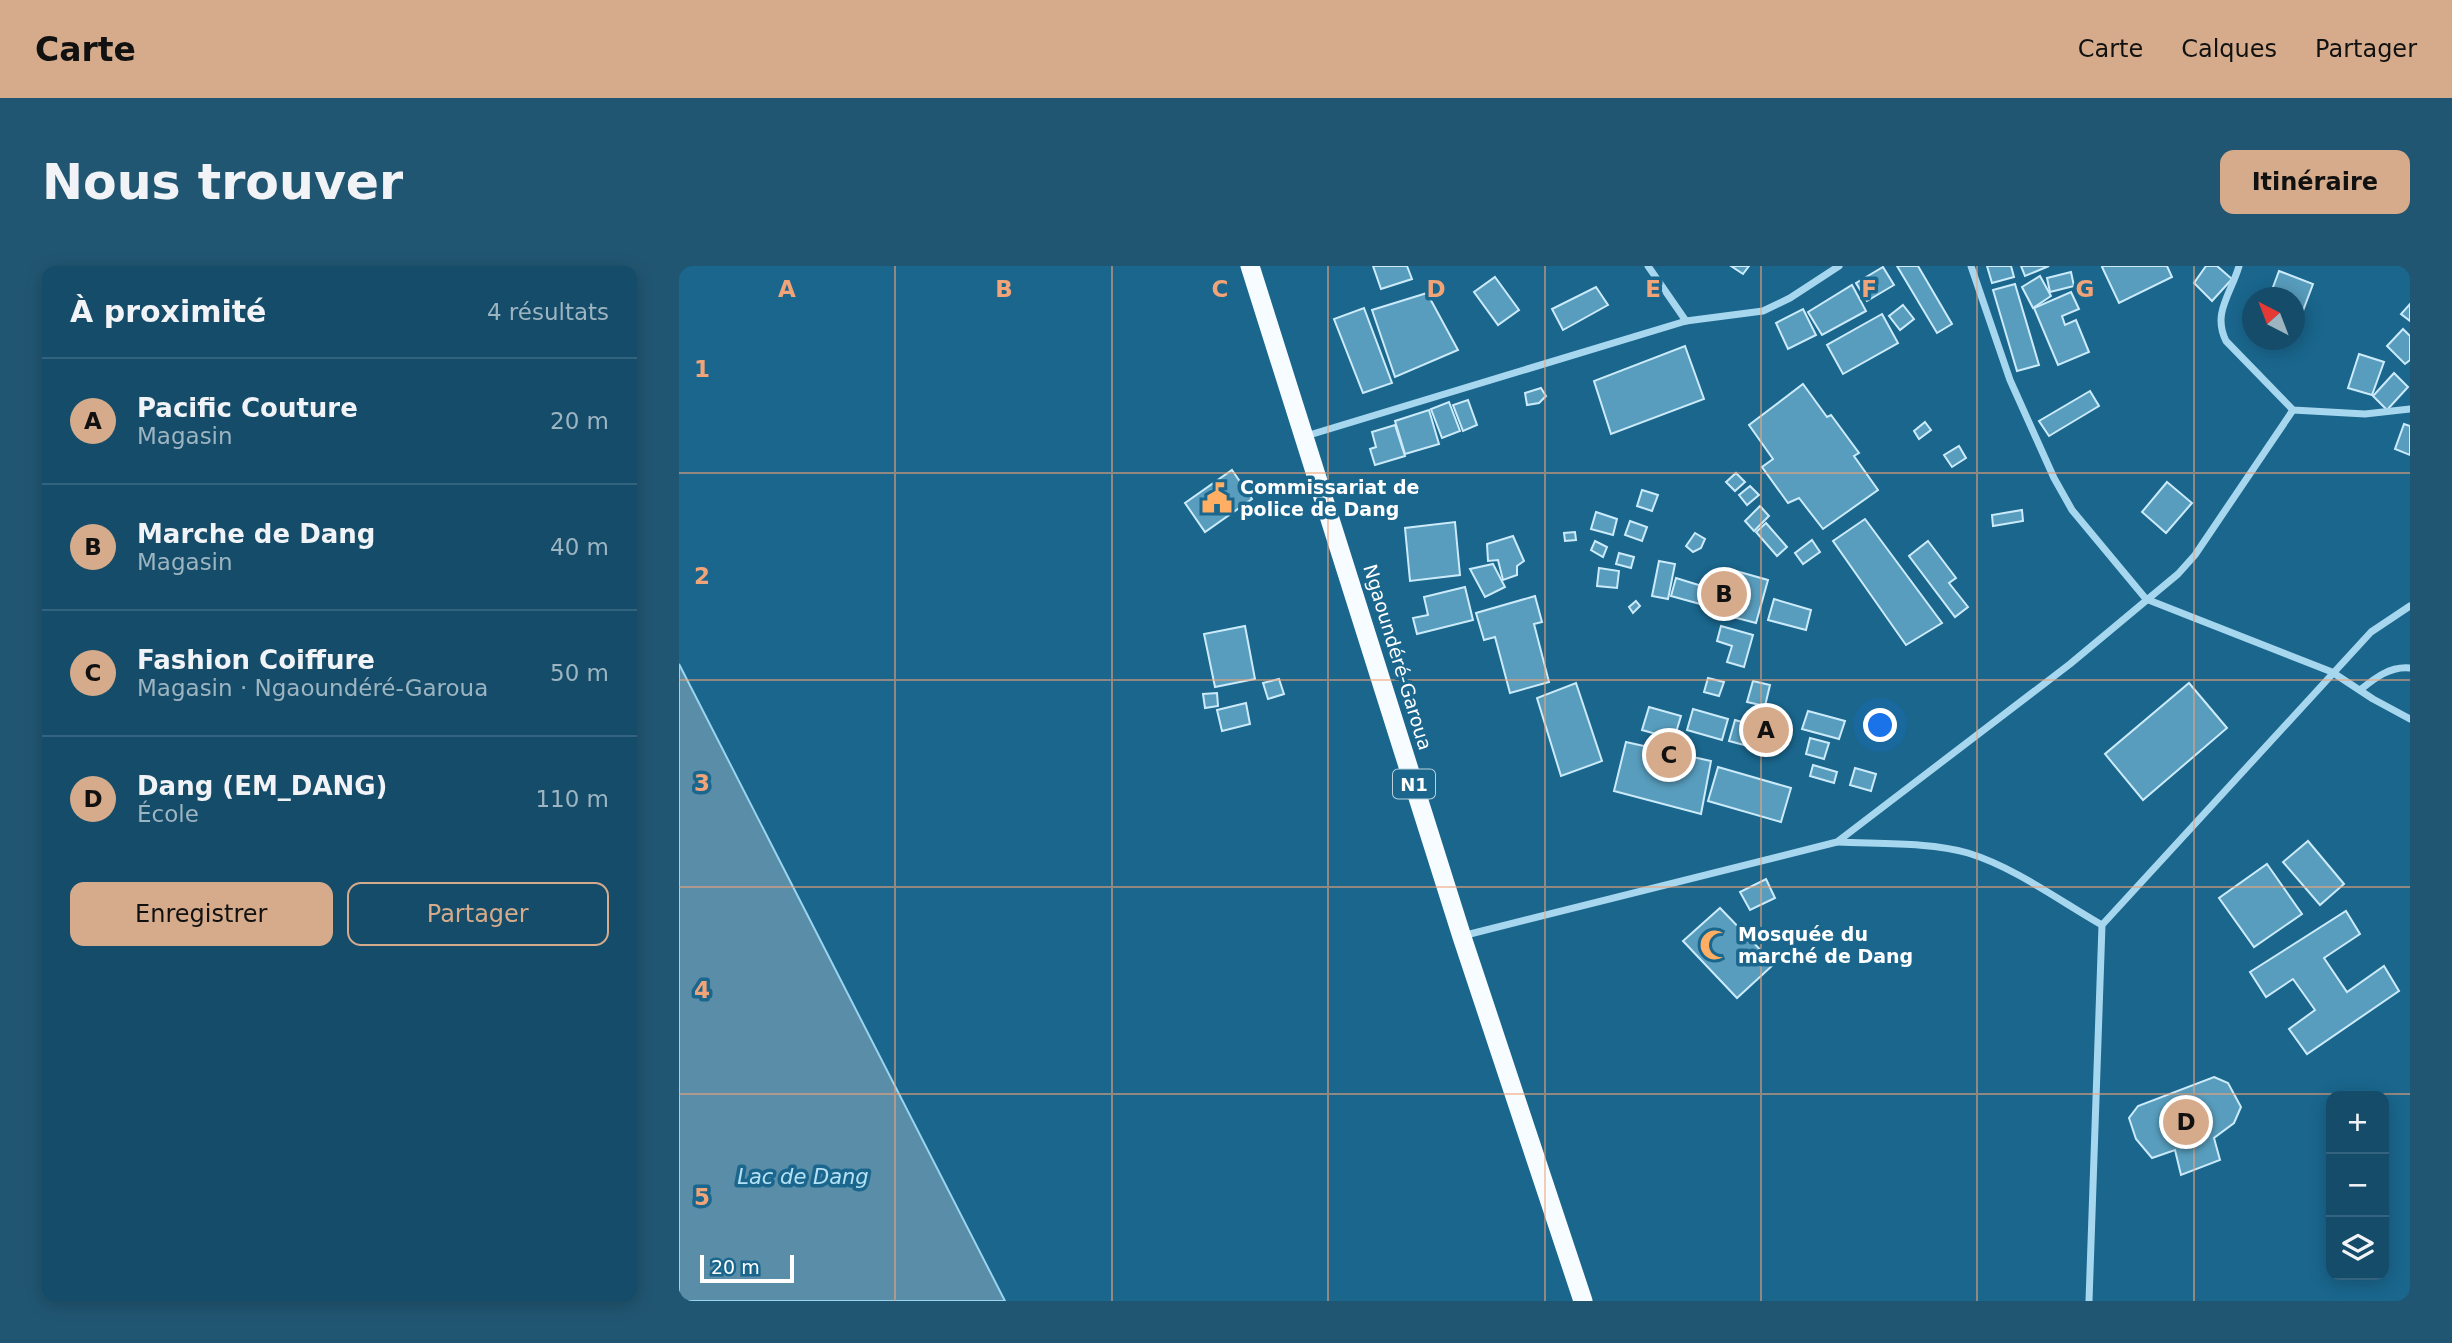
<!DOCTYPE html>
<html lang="fr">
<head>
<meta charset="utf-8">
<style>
	:root { --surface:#144c6a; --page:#215672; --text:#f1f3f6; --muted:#9db4c1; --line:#33637e; --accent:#d6ab8b }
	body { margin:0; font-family:"DejaVu Sans",sans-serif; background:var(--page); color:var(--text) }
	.controls { position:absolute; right:21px; bottom:21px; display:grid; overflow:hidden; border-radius:14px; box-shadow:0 4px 18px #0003 }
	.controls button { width:63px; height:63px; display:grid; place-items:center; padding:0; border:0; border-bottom:2px solid var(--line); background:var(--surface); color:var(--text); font:35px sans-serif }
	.compass { position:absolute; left:1563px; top:21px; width:63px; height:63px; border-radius:50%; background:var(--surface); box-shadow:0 4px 18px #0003; rotate:318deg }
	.scale { position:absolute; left:21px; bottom:18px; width:94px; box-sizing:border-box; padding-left:7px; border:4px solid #fff; border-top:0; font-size:19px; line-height:24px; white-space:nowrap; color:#fff; -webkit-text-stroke:5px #1a668d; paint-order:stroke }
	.you { position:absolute; left:1202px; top:460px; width:24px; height:24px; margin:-18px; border:5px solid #fff; border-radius:50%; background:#1a73e8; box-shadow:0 0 0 10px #1a73e833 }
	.badge { display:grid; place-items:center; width:46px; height:46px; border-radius:50%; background:var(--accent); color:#111; font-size:23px; font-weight:700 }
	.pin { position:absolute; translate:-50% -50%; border:4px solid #fff; box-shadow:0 2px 7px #0006 }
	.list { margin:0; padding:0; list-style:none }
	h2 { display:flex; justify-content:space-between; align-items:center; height:91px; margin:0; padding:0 28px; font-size:30px }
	h2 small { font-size:23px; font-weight:400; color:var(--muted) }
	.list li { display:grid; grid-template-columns:46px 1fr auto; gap:21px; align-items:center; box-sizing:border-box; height:126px; padding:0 28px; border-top:2px solid var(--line) }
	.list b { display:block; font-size:26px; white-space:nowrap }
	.list p { margin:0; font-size:23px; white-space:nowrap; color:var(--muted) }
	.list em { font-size:23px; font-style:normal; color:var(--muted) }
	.actions { display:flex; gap:14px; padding:21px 28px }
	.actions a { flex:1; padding:16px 0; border:2px solid var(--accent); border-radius:14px; text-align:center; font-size:24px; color:var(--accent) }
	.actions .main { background:var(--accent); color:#111 }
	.icon { flex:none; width:38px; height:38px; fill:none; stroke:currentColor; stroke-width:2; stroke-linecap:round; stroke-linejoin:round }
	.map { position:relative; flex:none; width:1731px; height:1035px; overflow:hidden; border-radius:14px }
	header { display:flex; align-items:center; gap:42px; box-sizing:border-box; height:98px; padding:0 35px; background:var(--accent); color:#111 }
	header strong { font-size:33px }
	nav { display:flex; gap:38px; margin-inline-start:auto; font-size:24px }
	.intro { display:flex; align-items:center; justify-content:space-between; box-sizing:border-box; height:168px; padding:0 42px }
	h1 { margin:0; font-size:49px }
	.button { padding:18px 32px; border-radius:14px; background:var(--accent); color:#111; font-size:24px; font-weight:700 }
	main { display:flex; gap:42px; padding:0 42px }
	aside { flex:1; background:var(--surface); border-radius:14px; box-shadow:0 4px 18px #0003 }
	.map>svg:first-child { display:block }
</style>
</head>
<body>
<header>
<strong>Carte</strong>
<nav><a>Carte</a><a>Calques</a><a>Partager</a></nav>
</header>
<div class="intro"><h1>Nous trouver</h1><a class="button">Itinéraire</a></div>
<main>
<aside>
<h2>À proximité<small>4 résultats</small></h2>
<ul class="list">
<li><span class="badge">A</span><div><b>Pacific Couture</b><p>Magasin</p></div><em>20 m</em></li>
<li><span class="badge">B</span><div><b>Marche de Dang</b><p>Magasin</p></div><em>40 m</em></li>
<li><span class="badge">C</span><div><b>Fashion Coiffure</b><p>Magasin · Ngaoundéré-Garoua</p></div><em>50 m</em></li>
<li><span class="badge">D</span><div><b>Dang (EM_DANG)</b><p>École</p></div><em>110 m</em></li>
</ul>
<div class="actions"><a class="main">Enregistrer</a><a>Partager</a></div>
</aside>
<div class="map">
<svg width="1731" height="1035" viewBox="0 0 1731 1035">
	<rect width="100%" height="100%" fill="#1a668d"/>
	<polygon fill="#598da8" stroke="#99d5f0" stroke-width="2" points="0,398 326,1035 0,1035"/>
	<g fill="#589dbd" stroke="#ccebfa" stroke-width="2">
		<polygon points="694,0 728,0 733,13 702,23"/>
		<polygon points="1052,0 1070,0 1064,8"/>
		<polygon points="1218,0 1239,0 1273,58 1258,67"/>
		<polygon points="1308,0 1332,0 1335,11 1313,17"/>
		<polygon points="1342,0 1370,0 1346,10"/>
		<polygon points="1425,0 1488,0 1493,11 1440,37 1423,1"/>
		<polygon points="1527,0 1538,0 1553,13 1533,35 1515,17"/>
		<polygon points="1204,1 1215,19 1188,35 1177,17"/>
		<polygon points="1600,5 1634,18 1616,66 1616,32 1590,32"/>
		<polygon points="1392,6 1395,20 1371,26 1368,12"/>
		<polygon points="1361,10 1372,30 1354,42 1343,21"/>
		<polygon points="816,11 840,44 819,59 795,26"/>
		<polygon points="1336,18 1360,99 1338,105 1314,24"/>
		<polygon points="1173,19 1187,45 1143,69 1129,46"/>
		<polygon points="917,21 929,39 884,64 873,43"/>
		<polygon points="1392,26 1400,43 1383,50 1386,59 1397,54 1410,86 1379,99 1355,42"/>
		<polygon points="748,27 779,84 716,111 693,44"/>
		<polygon points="1731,38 1731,55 1722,48"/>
		<polygon points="1224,39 1235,53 1221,64 1210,50"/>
		<polygon points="685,42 713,117 684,127 655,53"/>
		<polygon points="1124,43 1137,69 1109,83 1097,57"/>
		<polygon points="1203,48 1219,77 1164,108 1148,79"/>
		<polygon points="1724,63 1731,70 1731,94 1726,98 1708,80"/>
		<polygon points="1006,80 1025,133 932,168 915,115"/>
		<polygon points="1680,88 1705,96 1693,129 1669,122"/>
		<polygon points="1715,107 1729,121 1708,144 1694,130"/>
		<polygon points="1124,118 1148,151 1152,149 1180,187 1175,190 1199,224 1144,263 1120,232 1109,237 1083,201 1094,193 1070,159"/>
		<polygon points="862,122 867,130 860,137 848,139 846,127"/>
		<polygon points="1411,125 1420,140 1370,170 1360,155"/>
		<polygon points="789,134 798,159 784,165 774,139"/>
		<polygon points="770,136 781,165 763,172 752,143"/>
		<polygon points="750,144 760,178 726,188 716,155"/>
		<polygon points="1246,156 1252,164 1240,173 1235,165"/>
		<polygon points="1725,158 1731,160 1731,189 1716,183"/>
		<polygon points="716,159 726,190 696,199 691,183 697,181 693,166"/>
		<polygon points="1280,180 1287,192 1273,201 1265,189"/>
		<polygon points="553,204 573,233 526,266 506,237"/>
		<polygon points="1057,207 1066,216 1056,225 1047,216"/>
		<polygon points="1488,216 1513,237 1487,267 1463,246"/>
		<polygon points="1071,220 1080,229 1068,239 1060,229"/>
		<polygon points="963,224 979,229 973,245 958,240"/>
		<polygon points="1081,240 1090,250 1075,265 1066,255"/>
		<polygon points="1343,244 1344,255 1314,260 1313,249"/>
		<polygon points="917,246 938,253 934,269 912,263"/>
		<polygon points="1186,253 1263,357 1227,379 1154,275"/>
		<polygon points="951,255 968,261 963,275 946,269"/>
		<polygon points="776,256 781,309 731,315 726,262"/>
		<polygon points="1087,257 1108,281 1098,290 1077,266"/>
		<polygon points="896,266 897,274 886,275 885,267"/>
		<polygon points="1016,267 1026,273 1022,282 1014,286 1007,280"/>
		<polygon points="834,270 845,295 838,300 838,309 824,314 819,294 809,295 808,278"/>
		<polygon points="1133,274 1141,286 1124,298 1116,287"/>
		<polygon points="916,275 928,281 924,291 912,284"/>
		<polygon points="1249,275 1277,312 1270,317 1289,341 1276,351 1230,290"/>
		<polygon points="940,287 955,291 952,302 937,298"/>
		<polygon points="980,295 996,298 989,333 973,330"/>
		<polygon points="814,298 826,321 806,331 791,303"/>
		<polygon points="920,302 940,305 938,322 918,320"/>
		<polygon points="1057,305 1089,314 1077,357 1050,350 1050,346 1030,340 1035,324 1051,328"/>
		<polygon points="997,312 1026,321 1021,338 992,330"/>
		<polygon points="786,321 794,354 738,368 734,352 749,349 745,331"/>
		<polygon points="856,330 863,356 855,358 870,416 831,427 816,371 805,374 797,347"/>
		<polygon points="1095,333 1132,344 1127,364 1089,354"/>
		<polygon points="957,335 961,340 954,347 950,341"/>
		<polygon points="566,360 576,413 536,421 525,368"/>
		<polygon points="1042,360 1074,369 1065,401 1048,396 1053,380 1038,375"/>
		<polygon points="1029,412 1045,416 1040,430 1025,426"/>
		<polygon points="600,413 605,428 589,433 584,417"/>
		<polygon points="1074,415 1091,419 1086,440 1068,436"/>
		<polygon points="897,417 923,495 882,510 858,432"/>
		<polygon points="1510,417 1548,462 1464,534 1426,488"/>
		<polygon points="538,427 539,440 526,442 524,428"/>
		<polygon points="567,437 571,458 543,465 538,444"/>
		<polygon points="970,441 1002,450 995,473 963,464"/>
		<polygon points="1014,443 1049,453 1043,474 1008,464"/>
		<polygon points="1129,445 1166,455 1160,473 1123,463"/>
		<polygon points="1056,454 1095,465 1088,485 1050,475"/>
		<polygon points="1131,472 1150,477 1145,493 1127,488"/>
		<polygon points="947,476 1032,495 1022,548 935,525"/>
		<polygon points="1134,499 1158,506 1155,517 1131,510"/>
		<polygon points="1039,501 1112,522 1102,556 1029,535"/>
		<polygon points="1176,502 1197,508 1192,525 1171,519"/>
		<polygon points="1629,575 1665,618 1641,639 1604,596"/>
		<polygon points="1588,598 1623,648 1575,681 1540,632"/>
		<polygon points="1087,613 1096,632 1071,644 1061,626"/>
		<polygon points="1041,642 1095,698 1058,732 1004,675"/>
		<polygon points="1667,645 1681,668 1645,692 1668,726 1705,700 1720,725 1628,788 1610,763 1636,744 1614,713 1587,731 1571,706"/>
		<polygon points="1535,811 1549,817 1562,841 1555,857 1535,872 1541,894 1502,909 1496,884 1473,892 1457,873 1450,852 1459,840"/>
	</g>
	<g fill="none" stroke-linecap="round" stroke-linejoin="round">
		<g stroke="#a7d7ee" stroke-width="7">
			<polyline points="969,0 1007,55"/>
			<polyline points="1292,0 1331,114 1375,212 1393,244 1467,333 1653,406 1694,433 1731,453"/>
			<path d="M1560,0C1552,28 1533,47 1547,75L1614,144L1686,148L1731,143"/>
			<polyline points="627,170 1007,55 1084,45 1111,32 1160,0"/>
			<path d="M1681,424C1696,412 1711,400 1731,402"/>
			<path d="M1159,576C1198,578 1252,576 1289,587C1335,601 1381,635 1423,659"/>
			<polyline points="783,670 1158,576 1391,398 1499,308 1516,289 1614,144"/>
			<polyline points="1410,1035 1423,659 1692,366 1731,340"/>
		</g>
		<polyline stroke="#f6fcff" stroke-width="19" points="571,0 783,671 904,1035"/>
	</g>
	<path fill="none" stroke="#f2a479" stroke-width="2" stroke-opacity="0.55" d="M216,0V1035M433,0V1035M649,0V1035M866,0V1035M1082,0V1035M1298,0V1035M1515,0V1035M0,207H1731M0,414H1731M0,621H1731M0,828H1731"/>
	<defs>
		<g id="civic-bare" transform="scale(2.415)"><path d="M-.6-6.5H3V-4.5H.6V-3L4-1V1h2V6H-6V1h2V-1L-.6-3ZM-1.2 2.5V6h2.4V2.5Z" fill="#ffae63" stroke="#1a668d" stroke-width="2.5" paint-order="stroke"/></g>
		<g id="mosque-bare" transform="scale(2.415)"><path d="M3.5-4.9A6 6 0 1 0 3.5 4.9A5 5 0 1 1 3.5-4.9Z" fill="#ffae63" stroke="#1a668d" stroke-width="2.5" paint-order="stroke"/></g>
	</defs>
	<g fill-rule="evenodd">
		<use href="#civic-bare" x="538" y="232"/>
		<use href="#mosque-bare" x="1036" y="679"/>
	</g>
	<g text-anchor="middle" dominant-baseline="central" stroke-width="7" stroke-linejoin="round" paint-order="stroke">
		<rect fill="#1a668d" stroke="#bad1dd" stroke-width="2" x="714" y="503.5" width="42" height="29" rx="5"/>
		<g font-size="18" font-weight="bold" fill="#fff">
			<text x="735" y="518">N1</text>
		</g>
		<g font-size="19" font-weight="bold" fill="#fff" stroke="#1a668d" text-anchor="start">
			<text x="561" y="221">Commissariat de<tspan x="561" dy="22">police de Dang</tspan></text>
			<text x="1059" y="668">Mosquée du<tspan x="1059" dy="22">marché de Dang</tspan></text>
		</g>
		<g font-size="19" fill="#fff" stroke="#1a668d">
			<text transform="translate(719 391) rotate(73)">Ngaoundéré-Garoua</text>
		</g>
		<g font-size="21" font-style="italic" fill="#b6e2f6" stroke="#1a668d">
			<text x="124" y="911">Lac de Dang</text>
		</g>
	</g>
	<g font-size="23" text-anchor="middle" font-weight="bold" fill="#f2a479" stroke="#1a668d" stroke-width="7" stroke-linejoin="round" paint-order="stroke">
		<text x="108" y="31">A</text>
		<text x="325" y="31">B</text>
		<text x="541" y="31">C</text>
		<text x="757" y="31">D</text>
		<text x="974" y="31">E</text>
		<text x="1190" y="31">F</text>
		<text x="1406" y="31">G</text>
		<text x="23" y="111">1</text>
		<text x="23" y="318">2</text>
		<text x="23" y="525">3</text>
		<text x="23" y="732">4</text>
		<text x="23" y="939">5</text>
	</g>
</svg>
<div class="controls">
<button>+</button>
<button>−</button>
<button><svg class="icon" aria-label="layers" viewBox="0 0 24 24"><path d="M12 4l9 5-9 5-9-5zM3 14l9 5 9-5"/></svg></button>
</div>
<svg class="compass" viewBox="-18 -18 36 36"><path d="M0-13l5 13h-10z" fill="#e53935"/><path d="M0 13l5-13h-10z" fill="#9db4c1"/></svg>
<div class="scale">20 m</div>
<div class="you"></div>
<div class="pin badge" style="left:1087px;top:464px">A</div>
<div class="pin badge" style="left:1045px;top:328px">B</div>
<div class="pin badge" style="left:990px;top:489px">C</div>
<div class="pin badge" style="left:1507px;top:856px">D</div>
</div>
</main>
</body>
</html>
